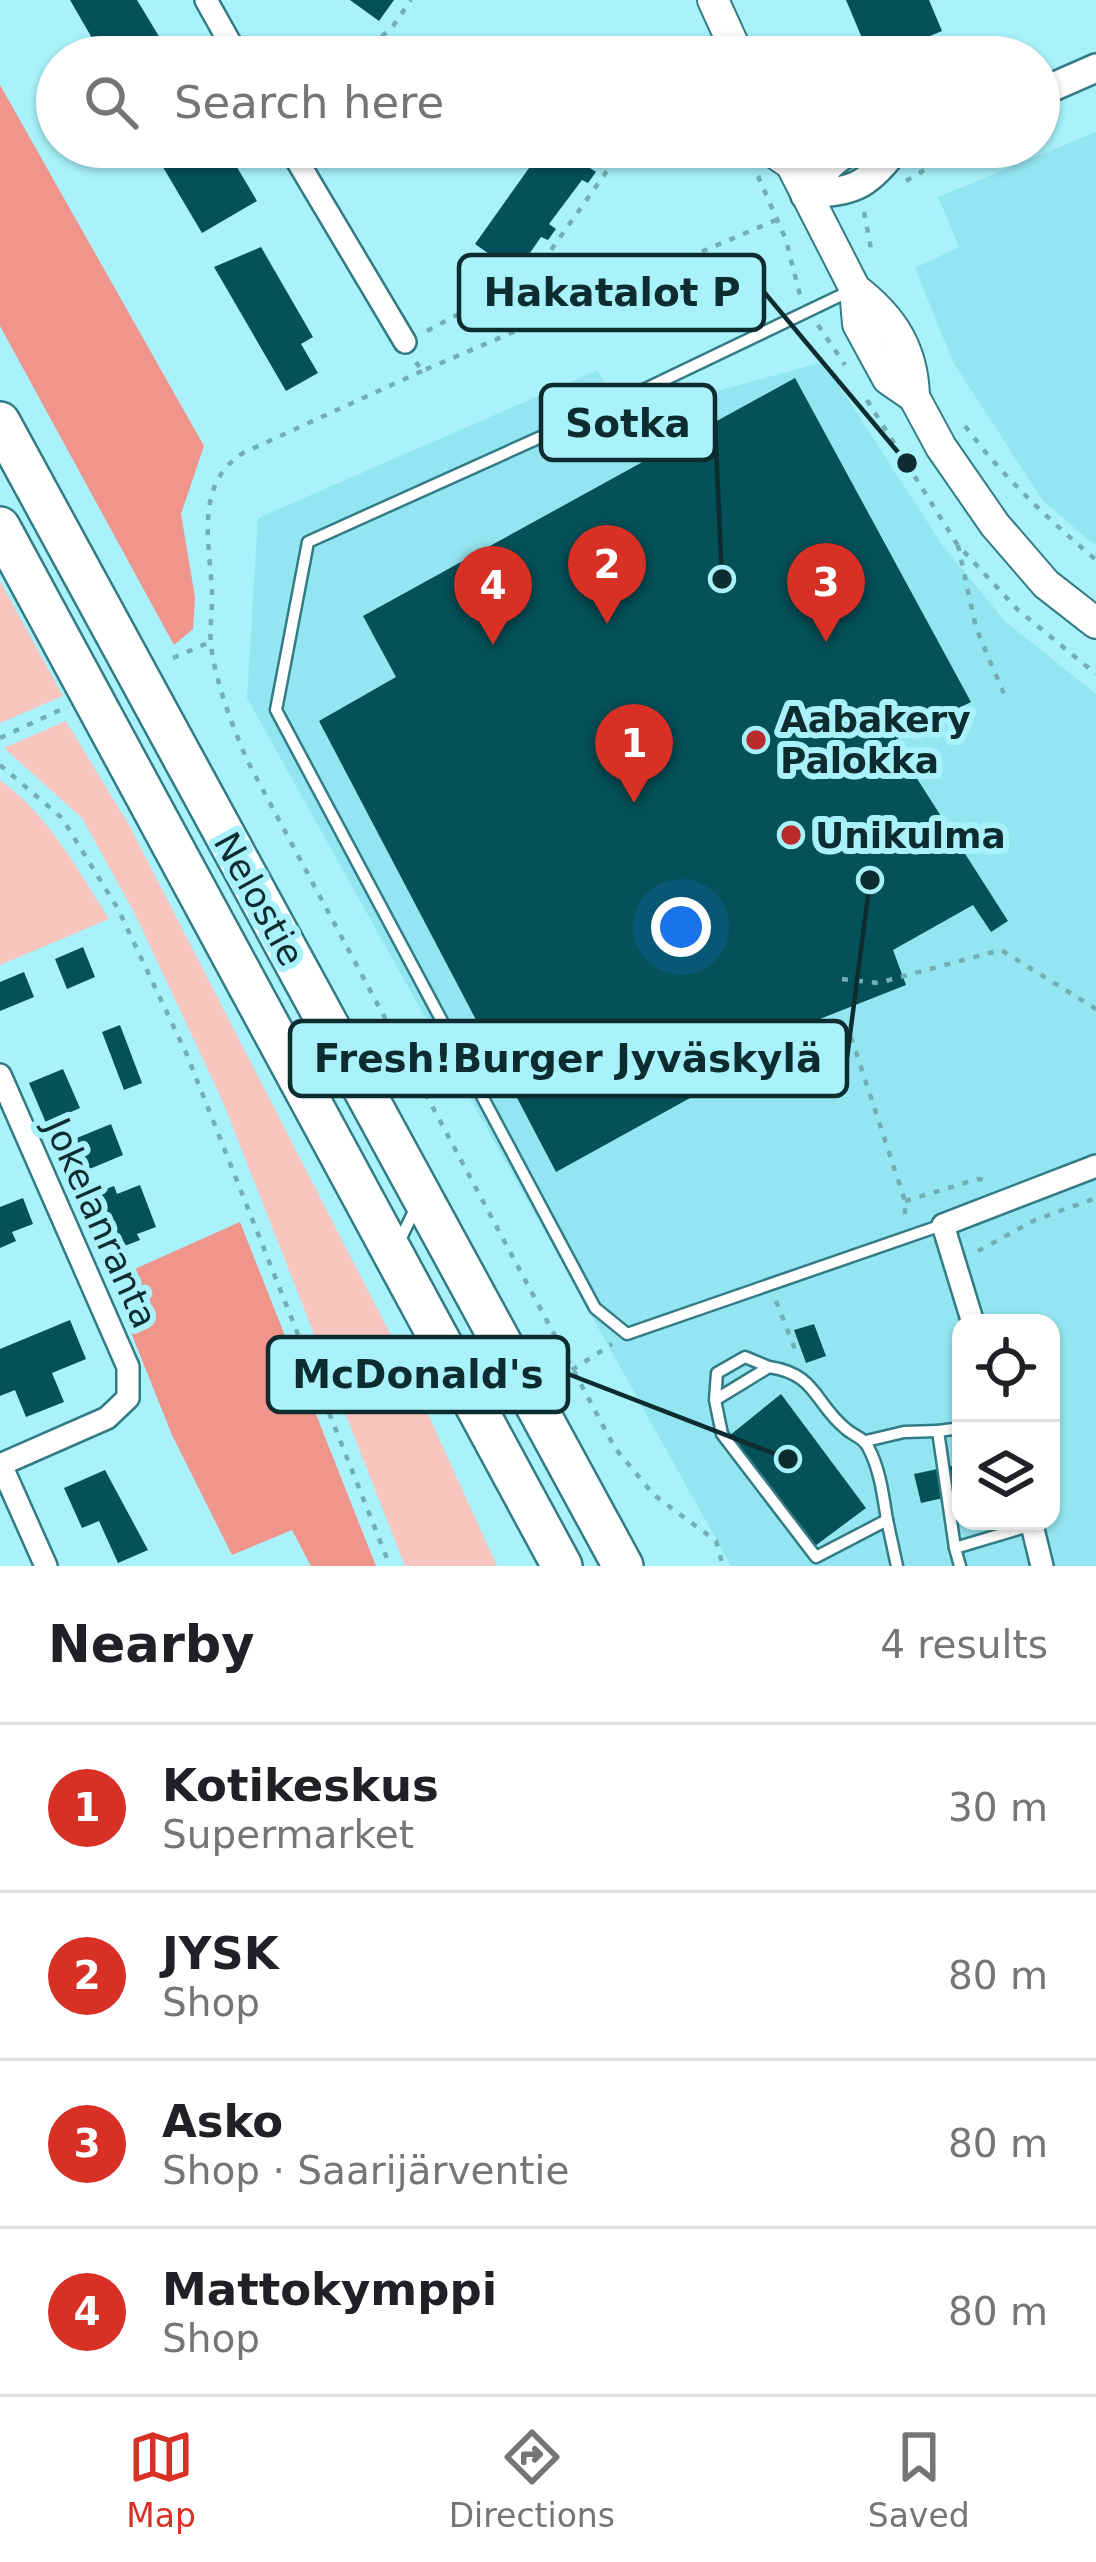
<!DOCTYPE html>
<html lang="en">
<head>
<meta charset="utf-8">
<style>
	:root { --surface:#fff; --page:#f6f6f6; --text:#202124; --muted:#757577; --line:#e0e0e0; --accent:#d93025 }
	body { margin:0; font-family:"DejaVu Sans",sans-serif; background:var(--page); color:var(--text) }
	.controls { position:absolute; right:36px; bottom:36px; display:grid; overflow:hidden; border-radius:24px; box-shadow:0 3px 9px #0004 }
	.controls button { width:108px; height:108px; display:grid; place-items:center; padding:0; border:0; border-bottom:3px solid var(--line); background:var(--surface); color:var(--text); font:60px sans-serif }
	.you { position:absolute; left:681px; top:927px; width:42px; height:42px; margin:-30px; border:9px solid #fff; border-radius:50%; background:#1a73e8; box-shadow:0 0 0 18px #1a73e833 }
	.badge { display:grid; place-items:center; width:78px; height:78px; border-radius:50%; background:var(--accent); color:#fff; font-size:39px; font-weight:700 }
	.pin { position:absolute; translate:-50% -99px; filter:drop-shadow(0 3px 6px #0008) }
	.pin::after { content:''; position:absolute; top:63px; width:42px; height:36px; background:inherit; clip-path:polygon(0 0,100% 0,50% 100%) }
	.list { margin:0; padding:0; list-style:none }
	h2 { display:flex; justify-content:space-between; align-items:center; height:156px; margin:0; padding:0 48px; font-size:51px }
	h2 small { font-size:39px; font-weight:400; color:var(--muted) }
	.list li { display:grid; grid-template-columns:78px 1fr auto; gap:36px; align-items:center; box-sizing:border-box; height:168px; padding:0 48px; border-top:3px solid var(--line) }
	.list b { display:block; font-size:45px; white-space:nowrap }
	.list p { margin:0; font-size:39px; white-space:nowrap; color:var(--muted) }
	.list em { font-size:39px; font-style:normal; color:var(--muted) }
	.icon { flex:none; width:66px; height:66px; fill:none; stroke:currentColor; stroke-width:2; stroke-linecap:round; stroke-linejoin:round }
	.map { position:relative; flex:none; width:1096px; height:1566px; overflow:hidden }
	.search { position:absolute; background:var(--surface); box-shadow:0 3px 9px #0004; left:36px; right:36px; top:36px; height:132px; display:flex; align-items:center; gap:30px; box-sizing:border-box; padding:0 42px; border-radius:66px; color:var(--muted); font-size:45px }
	.sheet { height:828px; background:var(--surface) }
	nav { display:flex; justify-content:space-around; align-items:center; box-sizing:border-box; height:168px; border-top:3px solid var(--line); background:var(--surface); font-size:33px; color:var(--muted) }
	nav a { display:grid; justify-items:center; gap:6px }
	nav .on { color:var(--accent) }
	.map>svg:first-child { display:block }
</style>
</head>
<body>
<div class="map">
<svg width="1096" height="1566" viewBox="0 0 1096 1566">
	<rect width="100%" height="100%" fill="#a9f2fb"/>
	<g fill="#93e6f1" fill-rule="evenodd">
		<polygon points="1096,132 1096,546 1043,501 953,362 915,268 959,247 938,197"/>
		<path d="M824,362L943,546L1005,621L1096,694V1566H731L247,698L258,518L598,370L621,417ZM961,1323H1051V1521H961Z"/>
	</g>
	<g fill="#f8c5bf">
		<polygon points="0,581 63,696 0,723"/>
		<polygon points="66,721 129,825 401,1355 497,1566 405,1566 223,1102 134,912 82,818 4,748"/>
		<path d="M0,780C50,817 76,867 109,919L0,965Z"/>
	</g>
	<g fill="#f0958c">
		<polygon points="0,85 204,446 181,514 195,597 193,629 174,645 0,326"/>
		<polygon points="240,1222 376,1566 311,1566 292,1530 232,1555 172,1435 110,1280"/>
	</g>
	<g fill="#045159">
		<polygon points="70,0 137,0 169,53 163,57 103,57"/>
		<polygon points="350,0 394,0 379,21"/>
		<polygon points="846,0 929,0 942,31 879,57 870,57"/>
		<polygon points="830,38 837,57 815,57 810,46"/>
		<polygon points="151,147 225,147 257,201 202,233"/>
		<polygon points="544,147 606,147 590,168 596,172 588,183 582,180 549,224 556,229 548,240 541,237 516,273 475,244"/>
		<polygon points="261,247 313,337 301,344 318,373 286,391 214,267"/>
		<polygon points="795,378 971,702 893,741 1008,921 991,932 973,905 893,950 906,985 721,1058 730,1076 556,1172 319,721 396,677 363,616"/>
		<polygon points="83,947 95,977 67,989 55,959"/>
		<polygon points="24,972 34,997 0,1011 0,982"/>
		<polygon points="120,1025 142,1083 124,1090 102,1032"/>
		<polygon points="63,1069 80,1108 46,1123 29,1083"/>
		<polygon points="111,1124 123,1155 80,1173 67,1142"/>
		<polygon points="140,1185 156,1227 137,1234 140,1240 104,1254 97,1235 90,1237 82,1198 114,1186 117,1194"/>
		<polygon points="23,1198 33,1224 12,1232 16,1241 0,1248 0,1207"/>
		<polygon points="70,1320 86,1359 52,1373 64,1402 26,1417 15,1390 0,1396 0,1349"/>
		<polygon points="814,1324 826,1356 806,1363 794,1330"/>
		<polygon points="781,1394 866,1508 815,1546 729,1436"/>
		<polygon points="961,1464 961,1494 921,1503 914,1474"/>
		<polygon points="105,1470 148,1550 118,1563 99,1521 82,1528 64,1488"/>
	</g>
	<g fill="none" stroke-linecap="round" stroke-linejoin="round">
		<g stroke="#337c85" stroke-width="15">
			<g id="service">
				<polyline points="852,290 614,404 308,542 276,710 595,1308 627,1334 942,1225"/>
				<polyline points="399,1242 417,1205"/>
				<path d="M715,1400L769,1367C817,1374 814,1403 846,1429C854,1436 863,1437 868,1447C880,1469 883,1495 887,1520L816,1557L722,1434L715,1400L717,1373L745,1357L769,1367"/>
				<polyline points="866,1441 904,1432 938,1431"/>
				<polyline points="887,1520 897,1566"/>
				<polyline points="955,1548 938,1431 961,1428"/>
				<polyline points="960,1566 955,1548 1032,1525"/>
			</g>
		</g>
		<g stroke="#337c85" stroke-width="26">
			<g id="minor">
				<polyline points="206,0 238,57"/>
				<polyline points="289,147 405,342"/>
				<polyline points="0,1075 128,1367 128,1398 107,1418 0,1465"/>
				<polyline points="973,1323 943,1225 1096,1166"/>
				<polyline points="1,1465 46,1566"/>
				<polyline points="1031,1521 1042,1566"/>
			</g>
		</g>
		<g stroke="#337c85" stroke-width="32">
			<g id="tertiary">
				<polyline points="1039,93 1096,68"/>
				<path d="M805,195C819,179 834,154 857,150C874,147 888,154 906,147"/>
				<path d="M805,195C851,190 864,190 893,152"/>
			</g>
		</g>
		<g stroke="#337c85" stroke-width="34">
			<g id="secondary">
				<polyline points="713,0 739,57"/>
				<polyline points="766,147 791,164"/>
				<polyline points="792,147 791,164 855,289 858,324 888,379 914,397 941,447 995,525 1046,584 1096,623"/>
				<path d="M855,289C893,318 913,350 914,397"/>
			</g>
		</g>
		<g stroke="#337c85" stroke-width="44">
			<g id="motorway">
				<polyline points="0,422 623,1566"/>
				<polyline points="0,527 562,1566"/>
			</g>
		</g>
		<g stroke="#74aeb5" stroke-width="4.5" stroke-dasharray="6 9" stroke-linecap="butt">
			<polyline points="360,57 393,26 411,0"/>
			<polyline points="758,176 786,240 800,295"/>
			<polyline points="906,181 943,159 977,147"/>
			<polyline points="864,212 872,254"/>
			<polyline points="818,325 845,365"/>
			<polyline points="427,331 525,278 551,250 624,147"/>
			<polyline points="416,362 422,371 776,220"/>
			<path d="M422,371L243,453C195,483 209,541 212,590C213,609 209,628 211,646C217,687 232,725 248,762L615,1448L654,1495L716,1541L723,1566"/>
			<polyline points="867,400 957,544 1018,610 1096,674"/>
			<path d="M965,426C1003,477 1048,519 1096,560"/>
			<polyline points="958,545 976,628 1004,694"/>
			<polyline points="173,658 210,642"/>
			<polyline points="0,738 60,710"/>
			<polyline points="0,765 62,818 118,909 187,1055 390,1566"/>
			<polyline points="842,979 878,983 1001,950 1096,1009"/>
			<polyline points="851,1037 905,1201 905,1220"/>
			<polyline points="905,1201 978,1179 986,1180"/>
			<polyline points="978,1251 1035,1220 1096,1198"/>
			<polyline points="776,1301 796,1352"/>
			<polyline points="572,1370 612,1344"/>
		</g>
		<use href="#service" stroke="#fff" stroke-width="10"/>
		<use href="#minor" stroke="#fff" stroke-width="21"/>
		<use href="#tertiary" stroke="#fff" stroke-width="27"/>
		<use href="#secondary" stroke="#fff" stroke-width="30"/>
		<use href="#motorway" stroke="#fff" stroke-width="39"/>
	</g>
	<g fill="#ba2b2b" stroke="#a9f2fb" stroke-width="4.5">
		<circle cx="756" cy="740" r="12"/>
		<circle cx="791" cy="835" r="12"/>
	</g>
	<g text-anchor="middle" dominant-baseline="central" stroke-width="12" stroke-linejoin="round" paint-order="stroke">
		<g font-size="36" font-weight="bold" fill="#0d2c2f" stroke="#a9f2fb" text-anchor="start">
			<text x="780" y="719">Aabakery<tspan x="780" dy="41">Palokka</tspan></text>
			<text x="815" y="835">Unikulma</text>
		</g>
		<g font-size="36" fill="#0d2c2f" stroke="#a9f2fb">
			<text transform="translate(259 899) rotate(61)">Nelostie</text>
			<text transform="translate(101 1223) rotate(66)">Jokelanranta</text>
		</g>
	</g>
	<path fill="none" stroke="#0d2c2f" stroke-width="4.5" d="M907 463L764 292M722 579L715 423M870 880L847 1058M788 1459L568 1374"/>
	<g fill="#0d2c2f" stroke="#a9f2fb" stroke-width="4.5">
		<circle cx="907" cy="463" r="12"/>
		<circle cx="722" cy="579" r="12"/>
		<circle cx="870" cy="880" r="12"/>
		<circle cx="788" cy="1459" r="12"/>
	</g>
	<g fill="#a9f2fb" stroke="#0d2c2f" stroke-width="4.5">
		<rect x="459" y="255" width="305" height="75" rx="12"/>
		<rect x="541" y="385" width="174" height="75" rx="12"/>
		<rect x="290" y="1021" width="557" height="75" rx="12"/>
		<rect x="268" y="1337" width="300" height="75" rx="12"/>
	</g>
	<g font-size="39" text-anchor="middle" font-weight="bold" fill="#0d2c2f">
		<text x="612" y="306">Hakatalot P</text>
		<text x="628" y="437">Sotka</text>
		<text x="568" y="1072">Fresh!Burger Jyväskylä</text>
		<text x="418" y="1388">McDonald's</text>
	</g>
</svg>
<div class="controls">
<button><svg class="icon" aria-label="locate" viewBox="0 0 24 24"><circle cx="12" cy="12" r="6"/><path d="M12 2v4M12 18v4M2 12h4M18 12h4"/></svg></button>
<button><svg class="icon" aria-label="layers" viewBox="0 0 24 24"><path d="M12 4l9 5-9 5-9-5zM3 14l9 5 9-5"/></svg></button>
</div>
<div class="you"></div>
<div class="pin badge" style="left:634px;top:803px">1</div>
<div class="pin badge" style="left:607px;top:624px">2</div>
<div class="pin badge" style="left:826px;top:642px">3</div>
<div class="pin badge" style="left:493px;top:645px">4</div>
<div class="search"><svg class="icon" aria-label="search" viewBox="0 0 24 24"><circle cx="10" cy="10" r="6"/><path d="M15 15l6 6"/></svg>Search here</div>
</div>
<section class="sheet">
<h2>Nearby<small>4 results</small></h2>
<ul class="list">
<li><span class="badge">1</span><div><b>Kotikeskus</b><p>Supermarket</p></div><em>30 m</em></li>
<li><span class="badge">2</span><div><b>JYSK</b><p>Shop</p></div><em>80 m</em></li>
<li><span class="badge">3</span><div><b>Asko</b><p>Shop · Saarijärventie</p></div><em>80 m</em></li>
<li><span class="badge">4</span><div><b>Mattokymppi</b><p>Shop</p></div><em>80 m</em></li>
</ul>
</section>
<nav>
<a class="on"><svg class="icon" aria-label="map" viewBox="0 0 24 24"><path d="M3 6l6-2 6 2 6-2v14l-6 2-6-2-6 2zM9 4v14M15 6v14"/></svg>Map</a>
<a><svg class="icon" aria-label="directions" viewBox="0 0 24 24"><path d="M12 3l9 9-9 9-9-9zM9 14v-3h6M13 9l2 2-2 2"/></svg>Directions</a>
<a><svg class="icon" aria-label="saved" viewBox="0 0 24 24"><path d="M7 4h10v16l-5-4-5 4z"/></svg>Saved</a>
</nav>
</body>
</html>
